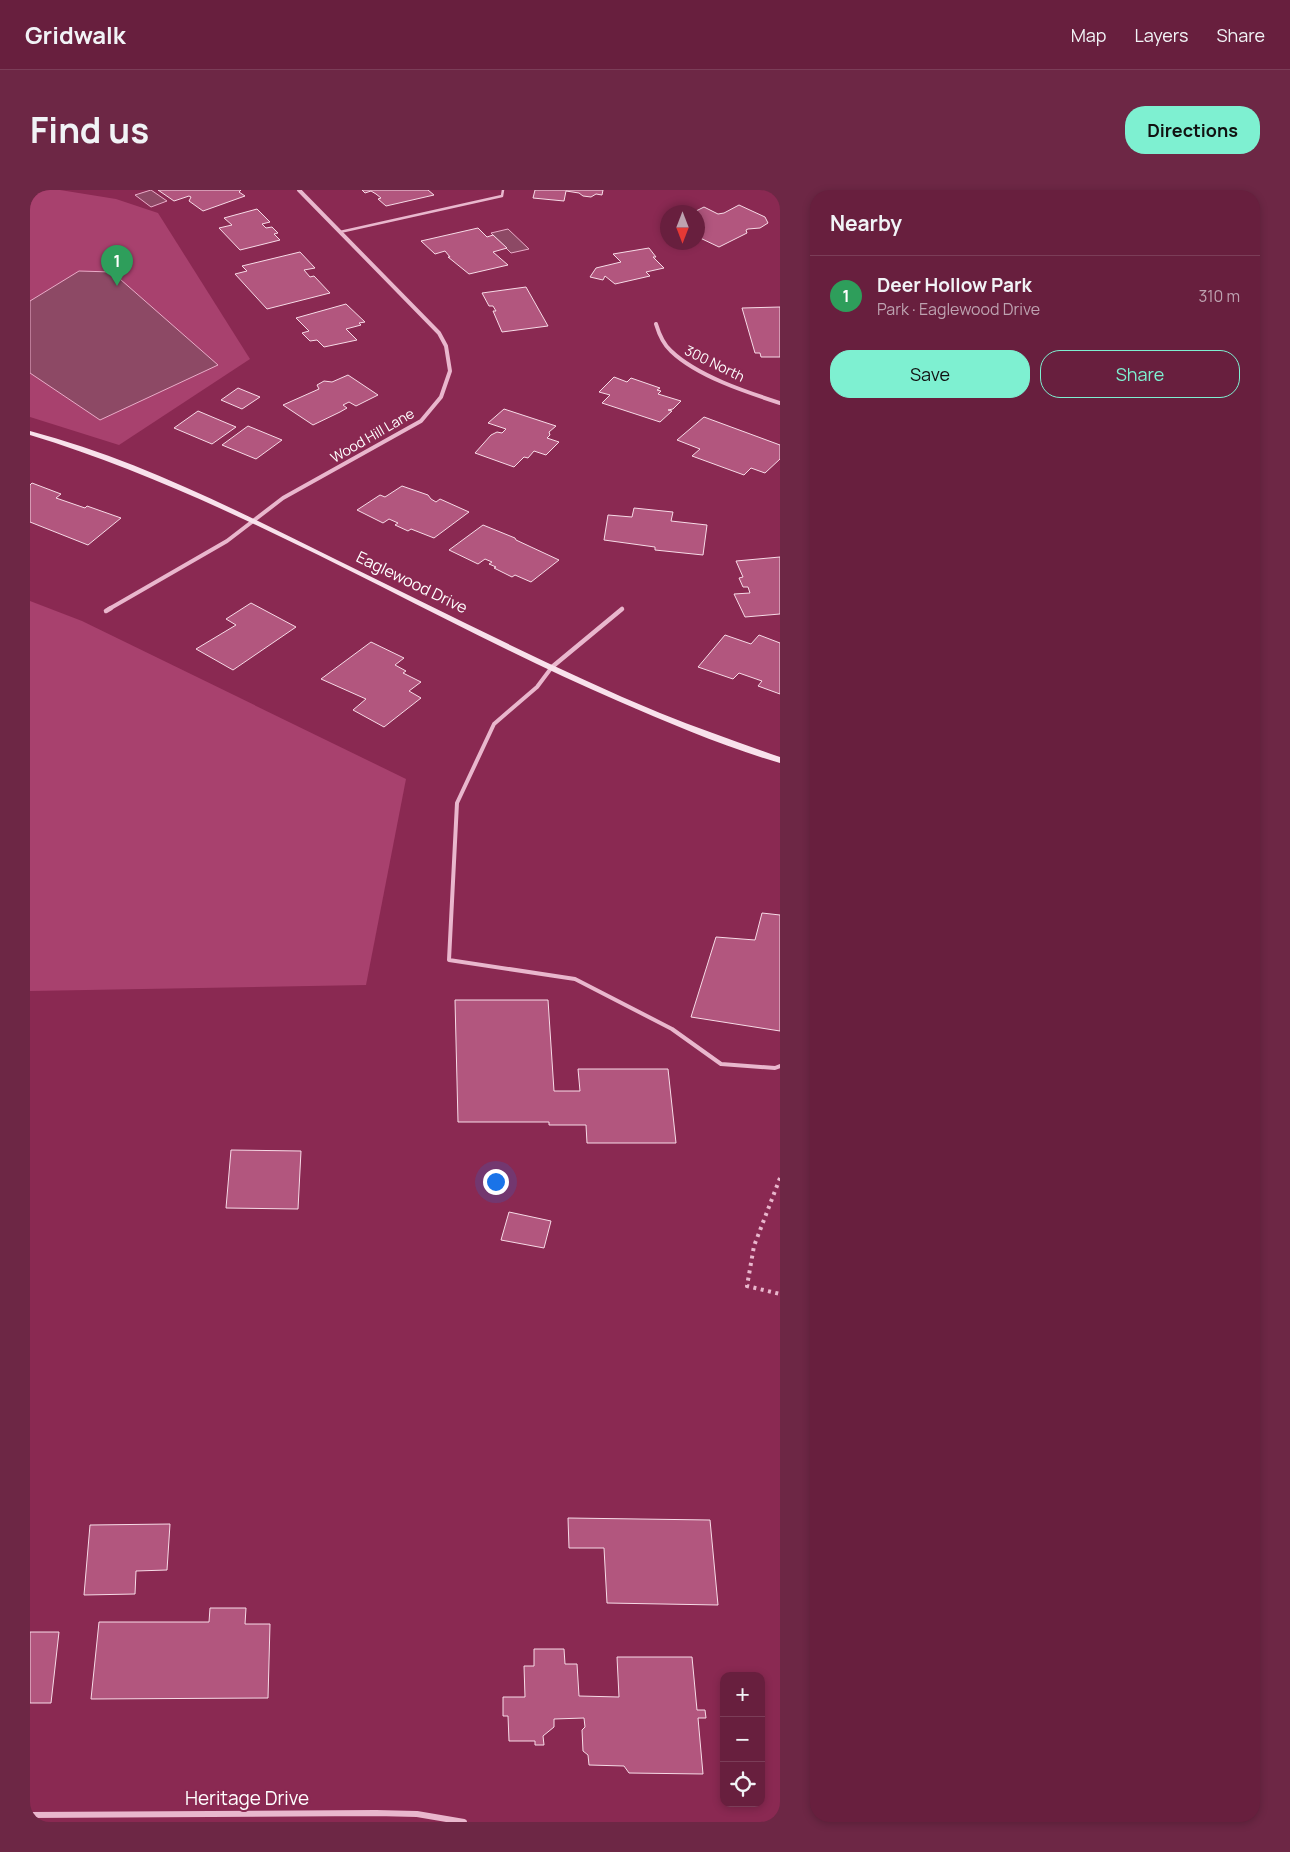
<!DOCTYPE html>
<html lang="en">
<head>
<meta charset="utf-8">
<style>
	:root { --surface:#681f3e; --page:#6d2745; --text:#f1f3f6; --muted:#bda2b0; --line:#7b3d58; --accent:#7ef0d1 }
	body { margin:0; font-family:Manrope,sans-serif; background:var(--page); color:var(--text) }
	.controls { position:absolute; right:15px; bottom:15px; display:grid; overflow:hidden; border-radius:10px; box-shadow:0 2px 8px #0003 }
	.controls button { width:45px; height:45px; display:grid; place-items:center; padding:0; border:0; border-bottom:1px solid var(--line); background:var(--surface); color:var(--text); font:25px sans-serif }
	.compass { position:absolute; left:630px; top:15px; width:45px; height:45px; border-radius:50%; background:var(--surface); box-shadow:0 2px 8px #0003; rotate:180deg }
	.you { position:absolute; left:465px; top:991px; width:18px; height:18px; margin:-12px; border:4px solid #fff; border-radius:50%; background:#1a73e8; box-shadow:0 0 0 8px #1a73e833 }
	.badge { display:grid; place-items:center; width:32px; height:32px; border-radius:50%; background:var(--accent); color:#fff; font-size:16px; font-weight:700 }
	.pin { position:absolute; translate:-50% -41px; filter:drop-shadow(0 1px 2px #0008) }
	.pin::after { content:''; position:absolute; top:26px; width:18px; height:15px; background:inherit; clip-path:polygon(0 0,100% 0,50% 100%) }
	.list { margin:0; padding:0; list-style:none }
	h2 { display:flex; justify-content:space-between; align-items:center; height:65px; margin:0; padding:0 20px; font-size:21px }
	h2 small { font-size:16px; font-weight:400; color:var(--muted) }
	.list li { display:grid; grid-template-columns:32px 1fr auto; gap:15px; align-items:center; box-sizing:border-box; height:80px; padding:0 20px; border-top:1px solid var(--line) }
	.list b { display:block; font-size:19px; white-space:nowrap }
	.list p { margin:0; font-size:16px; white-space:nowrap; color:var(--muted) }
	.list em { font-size:16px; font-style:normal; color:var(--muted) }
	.actions { display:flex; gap:10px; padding:15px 20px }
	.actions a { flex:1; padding:11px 0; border:1px solid var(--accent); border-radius:20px; text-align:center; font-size:18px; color:var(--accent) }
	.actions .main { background:var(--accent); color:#111 }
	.icon { flex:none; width:28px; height:28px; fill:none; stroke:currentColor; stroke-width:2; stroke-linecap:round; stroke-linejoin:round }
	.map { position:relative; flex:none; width:750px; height:1632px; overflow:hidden; border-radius:20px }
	header { display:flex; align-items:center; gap:30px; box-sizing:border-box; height:70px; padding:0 25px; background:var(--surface); border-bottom:1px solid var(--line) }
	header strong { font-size:24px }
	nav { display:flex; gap:28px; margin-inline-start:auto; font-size:18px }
	.intro { display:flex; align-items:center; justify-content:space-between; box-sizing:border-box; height:120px; padding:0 30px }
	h1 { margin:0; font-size:35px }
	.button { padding:12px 22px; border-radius:20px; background:var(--accent); color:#111; font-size:18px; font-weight:700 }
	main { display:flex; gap:30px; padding:0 30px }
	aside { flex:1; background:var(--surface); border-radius:20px; box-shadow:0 2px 8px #0003 }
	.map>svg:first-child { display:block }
</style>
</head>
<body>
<header>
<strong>Gridwalk</strong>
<nav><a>Map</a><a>Layers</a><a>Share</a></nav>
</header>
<div class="intro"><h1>Find us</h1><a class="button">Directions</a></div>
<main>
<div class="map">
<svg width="750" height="1632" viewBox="0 0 750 1632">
	<rect width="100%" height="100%" fill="#8a2952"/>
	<g fill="#a8416e">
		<polygon points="0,0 30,0 86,9 128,23 220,169 89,255 0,227"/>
		<polygon points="0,411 52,431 376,589 336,795 0,801"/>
	</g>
	<g fill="#8d4965" stroke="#e9acc8">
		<polygon points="121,0 137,11 121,17 105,5"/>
		<polygon points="478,39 499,59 481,63 461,43"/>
		<polygon points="49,81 82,82 188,175 70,230 0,183 0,111"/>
	</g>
	<g fill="#b2567e" stroke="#f7dbe7">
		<polygon points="128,0 211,0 209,2 215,6 173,21 159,11 161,7 159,6 144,11"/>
		<polygon points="332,0 398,0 404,5 356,16 348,9 351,8 346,4 341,1 335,3"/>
		<polygon points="505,0 573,0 572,5 566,4 561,7 553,6 549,3 536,1 534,11 503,8"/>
		<polygon points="709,15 735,27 738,33 730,38 718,39 716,40 717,43 689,57 668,47 668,35 672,31 668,28 668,22 664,22 674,17 688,24 694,23"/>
		<polygon points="227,19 240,32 232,34 236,38 242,37 248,43 244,44 250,50 210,60 189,38 202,35 194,28"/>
		<polygon points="448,38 457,47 463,45 477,58 463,62 478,75 439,84 418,67 420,67 415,61 405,64 391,51"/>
		<polygon points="619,58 626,67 623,67 634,78 616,82 620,86 585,94 575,86 573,90 560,87 566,78 591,72 583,64"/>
		<polygon points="270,62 285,78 274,80 280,87 284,86 300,103 237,119 205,84 217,81 212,76"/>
		<polygon points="496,97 518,136 472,142 463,121 466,121 463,116 459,116 452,103"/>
		<polygon points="316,114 335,132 329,133 331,135 316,139 327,150 294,157 287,150 280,151 272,143 279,141 266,128"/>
		<polygon points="750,117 750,167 731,167 730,163 725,163 712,118"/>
		<polygon points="318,185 348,205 326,216 319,212 313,215 317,218 310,222 283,235 253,215 289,199 287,195 294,191 302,192"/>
		<polygon points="584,187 597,192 601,188 630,198 627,200 631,201 628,204 651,211 643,219 638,220 642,221 630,232 572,213 580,205 569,202"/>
		<polygon points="208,198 230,207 212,219 191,210"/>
		<polygon points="474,219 526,236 519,242 520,245 517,248 529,252 516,265 504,261 498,268 494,267 484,277 445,263 461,245 467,242 472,243 476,239 458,233"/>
		<polygon points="168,221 206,237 182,254 144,238"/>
		<polygon points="674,227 750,255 750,269 735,283 721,278 714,285 662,266 670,259 647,250"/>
		<polygon points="218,236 252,250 226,269 192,255"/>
		<polygon points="2,293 31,304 26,308 55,318 57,316 91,328 58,355 0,332 0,295"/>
		<polygon points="372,296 398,305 401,309 406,312 410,309 439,322 404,348 381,339 378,341 365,335 368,333 359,329 353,333 327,320 350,305 355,307"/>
		<polygon points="604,318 643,322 641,331 677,335 673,365 625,360 625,357 574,350 578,325 602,327"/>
		<polygon points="453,335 485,348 486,350 529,370 501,392 485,385 482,387 464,378 466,377 459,374 462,372 455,369 448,374 419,360"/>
		<polygon points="750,367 750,424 715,427 704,404 720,403 718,397 713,397 709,388 713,387 706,371"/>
		<polygon points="221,413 266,437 203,480 166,459 206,435 196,429"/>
		<polygon points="695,445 721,454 729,445 750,453 750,504 728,496 732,491 709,483 703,489 668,477"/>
		<polygon points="341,452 374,468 365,475 376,481 373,483 391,492 379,501 391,508 354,537 323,520 336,509 291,489"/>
		<polygon points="732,723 750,725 750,841 661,827 686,747 725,750"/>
		<polygon points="425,810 518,810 524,901 550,901 548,879 638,879 646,953 557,953 556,935 519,935 519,932 428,932"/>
		<polygon points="201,960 271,961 268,1019 196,1018"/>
		<polygon points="479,1022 521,1031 514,1058 471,1050"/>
		<polygon points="538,1328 680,1330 688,1415 577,1413 574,1358 539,1358"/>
		<polygon points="140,1334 137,1380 106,1381 105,1404 54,1405 60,1335"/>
		<polygon points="180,1418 216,1418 215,1434 240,1434 238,1508 61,1509 69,1432 179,1432"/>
		<polygon points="0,1442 29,1442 21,1513 0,1513"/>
		<polygon points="504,1459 534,1459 535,1474 547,1474 549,1506 589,1507 587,1467 662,1467 667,1520 675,1520 676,1528 668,1528 673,1584 599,1583 594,1576 559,1575 558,1565 553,1561 552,1540 555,1537 554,1528 524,1529 524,1537 513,1546 514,1555 505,1555 505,1551 479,1551 478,1526 473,1526 473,1507 495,1507 494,1476 504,1476"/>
	</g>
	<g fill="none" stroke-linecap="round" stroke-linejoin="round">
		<polyline stroke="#e9b7cd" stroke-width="4" stroke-dasharray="3 4.5" stroke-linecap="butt" points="750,988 724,1056 717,1096 750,1104"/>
		<polyline stroke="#e9b7cd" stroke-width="2.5" points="310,42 472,6 473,0"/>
		<polyline stroke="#e9b7cd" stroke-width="4" points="522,477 507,497 464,534 427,613 419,770 545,789 642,839 691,874 745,878 750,876"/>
		<g stroke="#e9b7cd" stroke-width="4">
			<path d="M626,134C629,144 633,154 641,161C667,186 716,202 750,213"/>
			<polyline points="79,419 197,351 253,308 391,231 411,207 420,181 416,156 409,143 269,0"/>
		</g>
		<g stroke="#e9b7cd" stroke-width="4.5">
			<polyline points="76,421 81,418"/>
			<polyline points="522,477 592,419"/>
		</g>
		<polyline stroke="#e9b7cd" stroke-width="6" points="0,1625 346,1623 387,1624 434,1632"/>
		<path fill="#f8e1eb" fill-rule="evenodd" d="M0,241C107,269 208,321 307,370C414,422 520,477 630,523C670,539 710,553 750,567V573C695,557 641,534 588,511C392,426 206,308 0,245Z"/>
	</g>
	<g text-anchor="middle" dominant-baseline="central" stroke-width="4" stroke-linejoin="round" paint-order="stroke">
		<g font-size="14" fill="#fff" stroke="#8a2952">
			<text transform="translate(685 173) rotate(26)">300 North</text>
			<text transform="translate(342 245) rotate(-30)">Wood Hill Lane</text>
		</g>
		<g font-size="16" fill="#fff" stroke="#8a2952">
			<text transform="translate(382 392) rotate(26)">Eaglewood Drive</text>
		</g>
		<g font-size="19" fill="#fff" stroke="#8a2952">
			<text x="217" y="1608">Heritage Drive</text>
		</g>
	</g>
</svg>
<div class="controls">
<button>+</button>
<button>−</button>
<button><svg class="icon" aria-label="locate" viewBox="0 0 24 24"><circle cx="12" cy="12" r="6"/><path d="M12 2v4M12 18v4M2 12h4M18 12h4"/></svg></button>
</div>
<svg class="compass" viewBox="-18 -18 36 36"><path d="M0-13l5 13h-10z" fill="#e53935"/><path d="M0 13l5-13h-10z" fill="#bda2b0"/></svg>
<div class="you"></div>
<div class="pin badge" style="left:87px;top:96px;background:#2e9e5b">1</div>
</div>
<aside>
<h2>Nearby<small></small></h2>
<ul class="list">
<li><span class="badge" style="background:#2e9e5b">1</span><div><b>Deer Hollow Park</b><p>Park · Eaglewood Drive</p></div><em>310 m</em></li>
</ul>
<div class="actions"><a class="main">Save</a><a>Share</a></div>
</aside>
</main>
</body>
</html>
